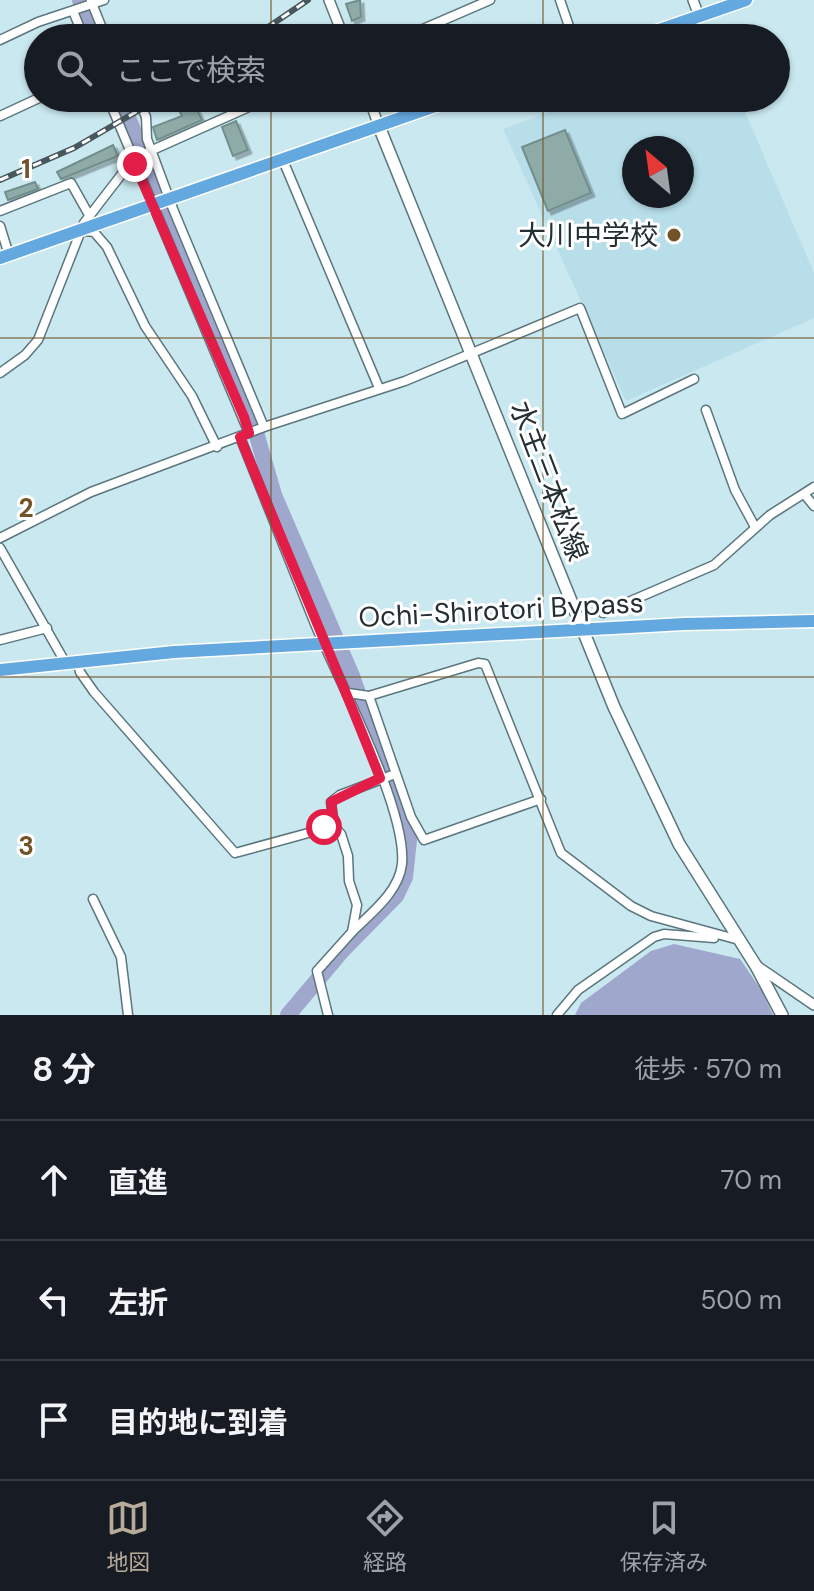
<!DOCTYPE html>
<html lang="ja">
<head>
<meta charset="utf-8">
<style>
	:root { --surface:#171b24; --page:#20242c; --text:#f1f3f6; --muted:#9ea1a6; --line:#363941; --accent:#b7ab99 }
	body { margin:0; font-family:"DM Sans","Noto Sans JP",sans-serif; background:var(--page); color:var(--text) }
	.compass { position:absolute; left:622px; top:136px; width:72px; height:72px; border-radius:50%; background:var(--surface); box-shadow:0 2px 6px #0004; rotate:331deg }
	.stop { position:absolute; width:24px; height:24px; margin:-18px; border:6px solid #e11d48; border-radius:50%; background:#fff }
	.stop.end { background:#e11d48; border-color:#fff; box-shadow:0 2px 8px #0008 }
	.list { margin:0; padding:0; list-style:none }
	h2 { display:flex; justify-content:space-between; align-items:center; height:104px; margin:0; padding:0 32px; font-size:34px }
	h2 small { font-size:26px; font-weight:400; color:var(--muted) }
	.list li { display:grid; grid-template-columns:52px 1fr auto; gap:24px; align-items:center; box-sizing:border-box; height:120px; padding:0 32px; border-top:2px solid var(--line) }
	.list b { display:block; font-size:30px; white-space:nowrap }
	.list em { font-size:26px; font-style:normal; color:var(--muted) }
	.icon { flex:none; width:44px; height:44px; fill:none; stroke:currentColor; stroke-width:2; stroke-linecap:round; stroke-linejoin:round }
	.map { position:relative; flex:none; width:814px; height:1015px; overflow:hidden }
	.search { position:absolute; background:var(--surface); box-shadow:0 2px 6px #0004; left:24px; right:24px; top:24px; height:88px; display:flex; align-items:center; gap:20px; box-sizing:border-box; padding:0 28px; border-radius:44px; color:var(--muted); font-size:30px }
	.sheet { height:464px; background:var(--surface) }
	nav { display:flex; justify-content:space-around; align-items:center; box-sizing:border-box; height:112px; border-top:2px solid var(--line); background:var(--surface); font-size:22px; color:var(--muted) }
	nav a { display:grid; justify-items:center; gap:4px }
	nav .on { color:var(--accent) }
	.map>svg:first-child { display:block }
</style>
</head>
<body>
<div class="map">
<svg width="814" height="1015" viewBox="0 0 814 1015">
	<defs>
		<filter id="shadow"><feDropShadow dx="3.5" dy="3.5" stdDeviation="0" flood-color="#0004"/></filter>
	</defs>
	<rect width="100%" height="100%" fill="#cae8f0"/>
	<path fill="#b7dee9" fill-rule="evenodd" d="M586,98H739L814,273V318L626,401L503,129ZM634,148H682V196H634Z"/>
	<polygon fill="#9fa7cc" points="674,944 740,959 762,991 773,1015 575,1015 581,1003 651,951"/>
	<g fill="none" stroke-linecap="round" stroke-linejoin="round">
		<g stroke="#9fa7cc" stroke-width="16">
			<polyline points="80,0 95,38"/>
			<polyline points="120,98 253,422 274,495 352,676 409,840 405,877 396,896 341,952 288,1015"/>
		</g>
	</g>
	<g fill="#8eaba8" stroke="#718e8b" stroke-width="2" filter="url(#shadow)">
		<polygon points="360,0 361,17 352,21 346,4"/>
		<polygon points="184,98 191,98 202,120 157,140 153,127 182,116 175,102"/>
		<polygon points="236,121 248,150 233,156 222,127"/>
		<polygon points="565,130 591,193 548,211 522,147"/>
		<polygon points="113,145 118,156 61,179 57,172"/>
		<polygon points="35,182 38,189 8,200 5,192"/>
	</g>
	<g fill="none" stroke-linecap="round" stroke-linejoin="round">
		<g stroke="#5b767d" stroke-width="11">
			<g id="minor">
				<polyline points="560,0 573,38"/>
				<polyline points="91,1 106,38"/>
				<polyline points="73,11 84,38"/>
				<polyline points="402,38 490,0"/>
				<polyline points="0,40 38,22 104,0"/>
				<polyline points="108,98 249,433"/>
				<polyline points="138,98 146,117 147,139 173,209 264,427"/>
				<polyline points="0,116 39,98"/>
				<polyline points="282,158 379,388"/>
				<polyline points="0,211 71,183 89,215"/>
				<polyline points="0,226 9,255"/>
				<polyline points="85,231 94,232 107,247 145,326 192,396 217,447"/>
				<polyline points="0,373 25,355 38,340 84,223 128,166 148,152 269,98"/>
				<polyline points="706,410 735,490 755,527"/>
				<path d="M240,437C265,499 290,562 315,624C338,679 407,809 402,864C399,892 371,913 352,932"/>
				<polyline points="805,495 814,506"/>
				<polyline points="0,538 91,492 264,427 405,381 580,308 622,414 694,379"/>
				<polyline points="0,548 65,662"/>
				<polyline points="603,613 714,565 770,515 814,487"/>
				<polyline points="0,640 47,628"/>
				<polyline points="78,661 80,672 94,692 235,853 334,826"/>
				<polyline points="348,693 369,696 478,663 485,664 561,853 631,906 651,916 739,940"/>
				<polyline points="369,696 411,817 424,840 541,799"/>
				<polyline points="93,899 121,957 128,1015"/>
				<polyline points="328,1015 317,971 352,932 357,905 349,881 348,856 341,834 334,826 331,802 340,795 395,774"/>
				<polyline points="557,1015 578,990 654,937 664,934 714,938"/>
			</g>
		</g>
		<g stroke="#5b767d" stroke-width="12">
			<g id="tertiary">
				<polyline points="329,0 344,38"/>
				<polyline points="693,0 699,16"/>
				<polyline points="369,98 378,124"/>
				<polyline points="757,966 814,1005"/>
			</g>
		</g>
		<g stroke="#5b767d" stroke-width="14">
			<polyline id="secondary" points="378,124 614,707 679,844 756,966 782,1015"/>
		</g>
		<g stroke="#fff" stroke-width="15">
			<g id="trunk">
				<polyline points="636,38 746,0"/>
				<polyline points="0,258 458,98"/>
				<polyline points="0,670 174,652 684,624 814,621"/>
			</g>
		</g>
		<use href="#minor" stroke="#fff" stroke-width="8"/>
		<use href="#tertiary" stroke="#fff" stroke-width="9"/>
		<use href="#secondary" stroke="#fff" stroke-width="11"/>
		<use href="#trunk" stroke="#64a8e0" stroke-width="12"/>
		<g stroke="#47575b" stroke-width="6">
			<g id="rail">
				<polyline points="252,38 308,0"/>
				<polyline points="0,180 74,148 160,98"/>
			</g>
		</g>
		<use href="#rail" stroke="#fff" stroke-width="3" stroke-dasharray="9" stroke-linecap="butt"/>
	</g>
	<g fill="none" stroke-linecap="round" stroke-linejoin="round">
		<path stroke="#e11d48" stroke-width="10" d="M135,164L244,417L249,433L240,437C286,551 335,663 380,778L331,802L334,826L324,827"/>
	</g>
	<path fill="none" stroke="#715327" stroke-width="2" stroke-opacity="0.55" d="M271,0V38M543,0V38M271,98V1015M543,98V1015M0,338H814M0,677H814"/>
	<circle fill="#715327" stroke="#fff" stroke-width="3" cx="674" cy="235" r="8"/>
	<g text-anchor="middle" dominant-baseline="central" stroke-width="6" stroke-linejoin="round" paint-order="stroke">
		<g font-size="28" fill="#232f32" stroke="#fff" text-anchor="end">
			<text x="658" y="235">大川中学校</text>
		</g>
		<g font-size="28" fill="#232f32" stroke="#fff">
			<text transform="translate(549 481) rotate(69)">水主三本松線</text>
			<text transform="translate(501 610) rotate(-3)">Ochi-Shirotori Bypass</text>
		</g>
	</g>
	<g font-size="26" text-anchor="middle" font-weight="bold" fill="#715327" stroke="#fff" stroke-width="6" stroke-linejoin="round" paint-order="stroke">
		<text x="26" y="178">1</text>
		<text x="26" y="517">2</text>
		<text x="26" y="855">3</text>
	</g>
</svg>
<svg class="compass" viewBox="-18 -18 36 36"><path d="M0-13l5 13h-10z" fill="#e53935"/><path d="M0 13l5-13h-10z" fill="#9ea1a6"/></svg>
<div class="stop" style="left:324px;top:827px"></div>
<div class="stop end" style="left:135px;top:164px"></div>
<div class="search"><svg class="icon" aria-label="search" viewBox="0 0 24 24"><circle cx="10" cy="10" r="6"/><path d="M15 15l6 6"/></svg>ここで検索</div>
</div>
<section class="sheet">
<h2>8 分<small>徒歩 · 570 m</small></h2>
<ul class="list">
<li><svg class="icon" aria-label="ahead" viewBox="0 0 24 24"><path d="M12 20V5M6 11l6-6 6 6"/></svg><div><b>直進</b></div><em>70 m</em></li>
<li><svg class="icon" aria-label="left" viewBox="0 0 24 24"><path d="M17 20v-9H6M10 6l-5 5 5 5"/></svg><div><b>左折</b></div><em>500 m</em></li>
<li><svg class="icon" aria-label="arrive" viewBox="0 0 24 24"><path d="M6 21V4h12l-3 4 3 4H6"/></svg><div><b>目的地に到着</b></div></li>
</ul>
</section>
<nav>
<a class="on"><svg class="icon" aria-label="map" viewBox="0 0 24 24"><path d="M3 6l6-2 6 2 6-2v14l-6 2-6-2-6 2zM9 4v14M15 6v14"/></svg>地図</a>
<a><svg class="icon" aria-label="directions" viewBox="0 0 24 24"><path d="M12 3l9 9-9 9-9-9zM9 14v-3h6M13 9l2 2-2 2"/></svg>経路</a>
<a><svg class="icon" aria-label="saved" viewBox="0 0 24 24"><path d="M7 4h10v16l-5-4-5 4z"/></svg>保存済み</a>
</nav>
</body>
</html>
